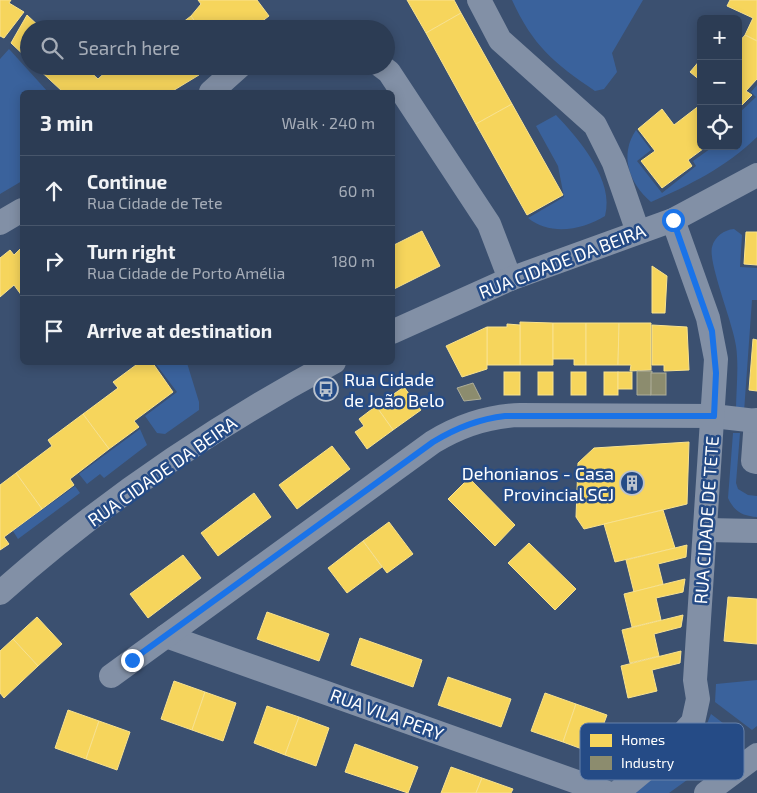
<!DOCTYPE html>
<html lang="en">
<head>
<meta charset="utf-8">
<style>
	:root { --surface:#2c3c54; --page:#38475e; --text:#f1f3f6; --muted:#a6adb8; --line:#48566b }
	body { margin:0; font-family:"Exo 2",sans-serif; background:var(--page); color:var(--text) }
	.controls { position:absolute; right:15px; top:15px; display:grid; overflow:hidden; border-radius:8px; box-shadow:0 2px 12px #0003 }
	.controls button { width:45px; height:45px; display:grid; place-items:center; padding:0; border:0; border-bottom:1px solid var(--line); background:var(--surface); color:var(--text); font:25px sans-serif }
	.stop { position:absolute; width:15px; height:15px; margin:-11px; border:4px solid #1a73e8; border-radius:50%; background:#fff }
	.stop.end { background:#1a73e8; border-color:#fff; box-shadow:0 1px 5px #0008 }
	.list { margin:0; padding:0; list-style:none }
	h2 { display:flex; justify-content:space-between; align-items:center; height:65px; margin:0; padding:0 20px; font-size:21px }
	h2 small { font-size:16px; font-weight:400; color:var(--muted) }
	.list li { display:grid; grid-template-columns:32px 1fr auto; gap:15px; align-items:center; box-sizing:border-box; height:70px; padding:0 20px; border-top:1px solid var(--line) }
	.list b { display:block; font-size:19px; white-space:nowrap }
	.list p { margin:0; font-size:16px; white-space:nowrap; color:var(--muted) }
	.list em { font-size:16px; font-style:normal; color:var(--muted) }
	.icon { flex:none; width:28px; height:28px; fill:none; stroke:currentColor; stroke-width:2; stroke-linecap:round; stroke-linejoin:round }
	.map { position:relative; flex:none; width:757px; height:793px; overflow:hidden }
	.search { position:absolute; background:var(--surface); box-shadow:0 2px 12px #0003; left:20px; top:20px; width:375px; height:55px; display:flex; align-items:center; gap:12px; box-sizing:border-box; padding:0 18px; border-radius:28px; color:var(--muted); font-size:19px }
	.panel { position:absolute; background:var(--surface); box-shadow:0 2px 12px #0003; left:20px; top:90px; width:375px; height:275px; border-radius:8px }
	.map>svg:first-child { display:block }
</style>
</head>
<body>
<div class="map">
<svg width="757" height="793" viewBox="0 0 757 793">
	<rect width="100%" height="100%" fill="#3b5070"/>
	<g fill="#3a629c">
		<path d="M512,0H643L612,53L617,72L604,89L595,91C554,63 533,46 512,0Z"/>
		<polygon points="9,49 48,92 22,92 22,181 0,194 0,59"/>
		<path d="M757,85V137C726,167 690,185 651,202C629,183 619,155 636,130L651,150L637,161L662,193L696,166L693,161L714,146H738V114L756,97L751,92Z"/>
		<path d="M556,115C579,139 615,181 605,216C583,230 550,236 528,218L564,197L558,166L536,126Z"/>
		<path d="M734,229L742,235L740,267L757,268V300H752L744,412H736C736,391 739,367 736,346C733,323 708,263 712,247C715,236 724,230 734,229Z"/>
		<polygon points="155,363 187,363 199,402 199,410 165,434 157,433 145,416 177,392"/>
		<polygon points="140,429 147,445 104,478 100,474 87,484 79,474"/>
		<path d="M733,433H740L736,483L738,489L748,495L757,496V517C742,516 734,511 728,498Z"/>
		<polygon points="75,486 80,493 18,539 13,531"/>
		<polygon points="757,680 757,726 752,730 715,702 716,684"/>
		<polygon points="711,714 744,739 669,793 634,793 699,743"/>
	</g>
	<g fill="#f6d55c" stroke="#f9e28d">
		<polygon points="0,0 11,0 9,3 24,12 4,38 0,36"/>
		<polygon points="198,0 257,0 269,16 252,29 235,29 231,23 225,29 200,29 191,16 201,4"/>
		<polygon points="407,0 454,0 461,13 426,33"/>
		<polygon points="730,0 757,0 757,41 745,35 753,18 727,6"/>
		<polygon points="461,13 512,104 476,124 426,33"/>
		<polygon points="27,15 42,29 29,29 29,60 11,43"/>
		<polygon points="191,16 200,29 174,29"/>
		<polygon points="745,35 757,41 757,79 746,91 752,95 738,109 738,43"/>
		<polygon points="701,59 701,81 690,72"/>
		<polygon points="35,66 84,66 98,79 112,66 192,66 199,75 171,92 63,92"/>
		<polygon points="512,104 563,195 527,215 476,124"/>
		<polygon points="700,105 701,146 707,146 688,160 692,166 662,188 641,161 655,151 638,129 662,109 674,125"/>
		<polygon points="422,231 440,266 392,290 392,246"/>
		<polygon points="746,232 757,232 757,265 744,264"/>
		<polygon points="22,247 22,296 14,285 0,297 0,258 10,250 14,255"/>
		<polygon points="652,266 667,276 665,313 652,313"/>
		<polygon points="520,322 553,323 553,365 520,365"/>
		<polygon points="553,323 586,323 586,365 574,365 574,359 553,359"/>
		<polygon points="586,323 619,323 618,365 586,365"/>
		<polygon points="619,323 651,323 651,370 630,371 631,365 618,365"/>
		<polygon points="507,324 520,325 520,365 487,365 487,327 507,327"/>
		<polygon points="652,325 687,327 689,370 664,371 664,365 652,365"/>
		<polygon points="487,327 487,369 462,377 446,346"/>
		<polygon points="753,339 757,340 757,391 749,390"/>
		<polygon points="140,362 152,362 173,392 134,421 139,427 109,449 83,414 118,388 113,382"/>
		<rect x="504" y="372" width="16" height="23"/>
		<rect x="538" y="372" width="15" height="23"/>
		<rect x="571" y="372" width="15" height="23"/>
		<rect x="604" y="372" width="14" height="23"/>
		<rect x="618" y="372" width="14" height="17"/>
		<polygon points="404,387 421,410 393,430 376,406"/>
		<polygon points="376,406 393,430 367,449 355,432 364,426 359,419"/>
		<polygon points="83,414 109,449 70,479 74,485 42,509 16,473 52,446 48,440"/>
		<polygon points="689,442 687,504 584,529 576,517 578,463 594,448"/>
		<polygon points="332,446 350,469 297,509 279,485"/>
		<polygon points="16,473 42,509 4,537 9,544 0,550 0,485"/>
		<polygon points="469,478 515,525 495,546 448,499"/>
		<polygon points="254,493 271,517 218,556 201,533"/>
		<polygon points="663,510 675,548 615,562 604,524"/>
		<polygon points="389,522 413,554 387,573 363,541"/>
		<polygon points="363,541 382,567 347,593 328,568"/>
		<polygon points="529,543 576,589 555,610 508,563"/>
		<polygon points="687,545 686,557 658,564 663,584 634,592 626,560"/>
		<polygon points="183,555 201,578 148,618 130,594"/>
		<polygon points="685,579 683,592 656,598 661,620 632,627 624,594"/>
		<polygon points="728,597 757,599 757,644 724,641"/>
		<polygon points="267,612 329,634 319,661 257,639"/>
		<polygon points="683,615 681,627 654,634 659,656 630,663 622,630"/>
		<polygon points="37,617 62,644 38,666 13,639"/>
		<polygon points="360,638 422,660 413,687 351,665"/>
		<polygon points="13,639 38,666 4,698 0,693 0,651"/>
		<polygon points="681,651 680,663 652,670 657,691 628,698 621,666"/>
		<polygon points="448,677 511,699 501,727 438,705"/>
		<polygon points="174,681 205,692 192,730 161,719"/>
		<polygon points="205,692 236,703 223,741 192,730"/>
		<polygon points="545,693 576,704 563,742 531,731"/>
		<polygon points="576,704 607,715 593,753 563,742"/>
		<polygon points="267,706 299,717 285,755 254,743"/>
		<polygon points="68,710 99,721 86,759 55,748"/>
		<polygon points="299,717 329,728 316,766 285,755"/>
		<polygon points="99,721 130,732 117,770 86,759"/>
		<polygon points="355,744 418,767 408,793 345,772"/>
		<polygon points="451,767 482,778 476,793 441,793"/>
		<polygon points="482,778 513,789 511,793 476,793"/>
	</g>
	<g fill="#8c8c6e" stroke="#aeae9a">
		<polygon points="637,371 652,371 651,395 637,395"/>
		<rect x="651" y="373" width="15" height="22"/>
		<polygon points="473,383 481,399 464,401 457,388"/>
	</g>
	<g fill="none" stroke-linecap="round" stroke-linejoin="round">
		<g stroke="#8290a6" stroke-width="24">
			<polyline points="479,0 500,40 595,125 614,163 638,232"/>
			<polyline points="381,66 389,72 489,224 510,279"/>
			<polyline points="211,92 240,66"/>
			<polyline points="0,223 22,210"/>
			<polyline points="392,332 510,279 673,220 757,175"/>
			<polyline points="756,420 753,461 757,462"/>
			<polyline points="706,530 757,531"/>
			<path d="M0,593C101,503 215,426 334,362"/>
			<polyline points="166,636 608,793"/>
			<path d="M111,676L433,442C461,425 488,416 520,415L713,416L757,421"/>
			<polyline points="617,793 664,754 693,722 698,699 695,680 716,359 708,318 673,220"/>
			<polyline points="706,793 757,755"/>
		</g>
	</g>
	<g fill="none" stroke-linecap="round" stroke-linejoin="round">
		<path stroke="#1a73e8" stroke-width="6" d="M132,660L433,442C456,428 478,419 505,416H714L716,373L712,331L673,220"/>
	</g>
	<defs>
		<g id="bus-ring" transform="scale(1.25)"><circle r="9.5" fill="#254b86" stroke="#bac2cd" stroke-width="1.5"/><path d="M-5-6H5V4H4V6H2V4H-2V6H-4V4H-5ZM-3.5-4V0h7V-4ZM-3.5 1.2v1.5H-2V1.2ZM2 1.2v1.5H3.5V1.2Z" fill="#bac2cd"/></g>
		<g id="building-ring" transform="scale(1.25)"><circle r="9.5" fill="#254b86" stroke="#bac2cd" stroke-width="1.5"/><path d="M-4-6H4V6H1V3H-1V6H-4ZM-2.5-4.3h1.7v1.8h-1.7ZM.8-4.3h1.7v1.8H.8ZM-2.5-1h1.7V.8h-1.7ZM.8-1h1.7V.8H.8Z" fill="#bac2cd"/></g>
	</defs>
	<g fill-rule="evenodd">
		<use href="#bus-ring" x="326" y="389"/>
		<use href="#building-ring" x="632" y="483"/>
	</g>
	<g text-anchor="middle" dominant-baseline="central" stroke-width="5" stroke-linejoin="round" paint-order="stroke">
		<g font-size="18" fill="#fff" stroke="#254b86">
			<text transform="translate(562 261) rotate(-21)">RUA CIDADE DA BEIRA</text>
			<text transform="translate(162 471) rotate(-35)">RUA CIDADE DA BEIRA</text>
			<text transform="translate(706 520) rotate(-86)">RUA CIDADE DE TETE</text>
			<text transform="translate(387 714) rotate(20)">RUA VILA PERY</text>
		</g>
		<g font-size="18" fill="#fff" stroke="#254b86" text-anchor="start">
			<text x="344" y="379">Rua Cidade<tspan x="344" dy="21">de João Belo</tspan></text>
			<text x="614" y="473" text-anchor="end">Dehonianos - Casa<tspan x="614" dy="21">Provincial SCJ</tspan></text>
		</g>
	</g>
	<rect x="580" y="723" width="164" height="57" rx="8" fill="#254b86" stroke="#6681aa" stroke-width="1"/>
	<rect x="590" y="734" width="22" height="13" fill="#f6d55c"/>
	<rect x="590" y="756" width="22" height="14" fill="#8c8c6e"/>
	<g font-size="14" fill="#fff">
		<text x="621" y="745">Homes</text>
		<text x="621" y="768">Industry</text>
	</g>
</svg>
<div class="controls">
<button>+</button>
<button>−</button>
<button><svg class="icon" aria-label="locate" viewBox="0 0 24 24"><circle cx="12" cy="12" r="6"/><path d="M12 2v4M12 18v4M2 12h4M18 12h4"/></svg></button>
</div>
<div class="stop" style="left:673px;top:220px"></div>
<div class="stop end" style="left:132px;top:660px"></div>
<div class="search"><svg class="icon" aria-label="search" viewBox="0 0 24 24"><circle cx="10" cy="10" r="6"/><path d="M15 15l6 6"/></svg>Search here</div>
<section class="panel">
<h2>3 min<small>Walk · 240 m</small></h2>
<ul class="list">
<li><svg class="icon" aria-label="ahead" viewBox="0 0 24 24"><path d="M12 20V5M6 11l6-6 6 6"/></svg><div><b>Continue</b><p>Rua Cidade de Tete</p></div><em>60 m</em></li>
<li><svg class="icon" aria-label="right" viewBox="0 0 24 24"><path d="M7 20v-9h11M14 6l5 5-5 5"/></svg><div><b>Turn right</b><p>Rua Cidade de Porto Amélia</p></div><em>180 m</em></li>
<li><svg class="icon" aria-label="arrive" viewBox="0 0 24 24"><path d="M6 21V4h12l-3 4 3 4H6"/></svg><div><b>Arrive at destination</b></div></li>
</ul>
</section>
</div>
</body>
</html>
